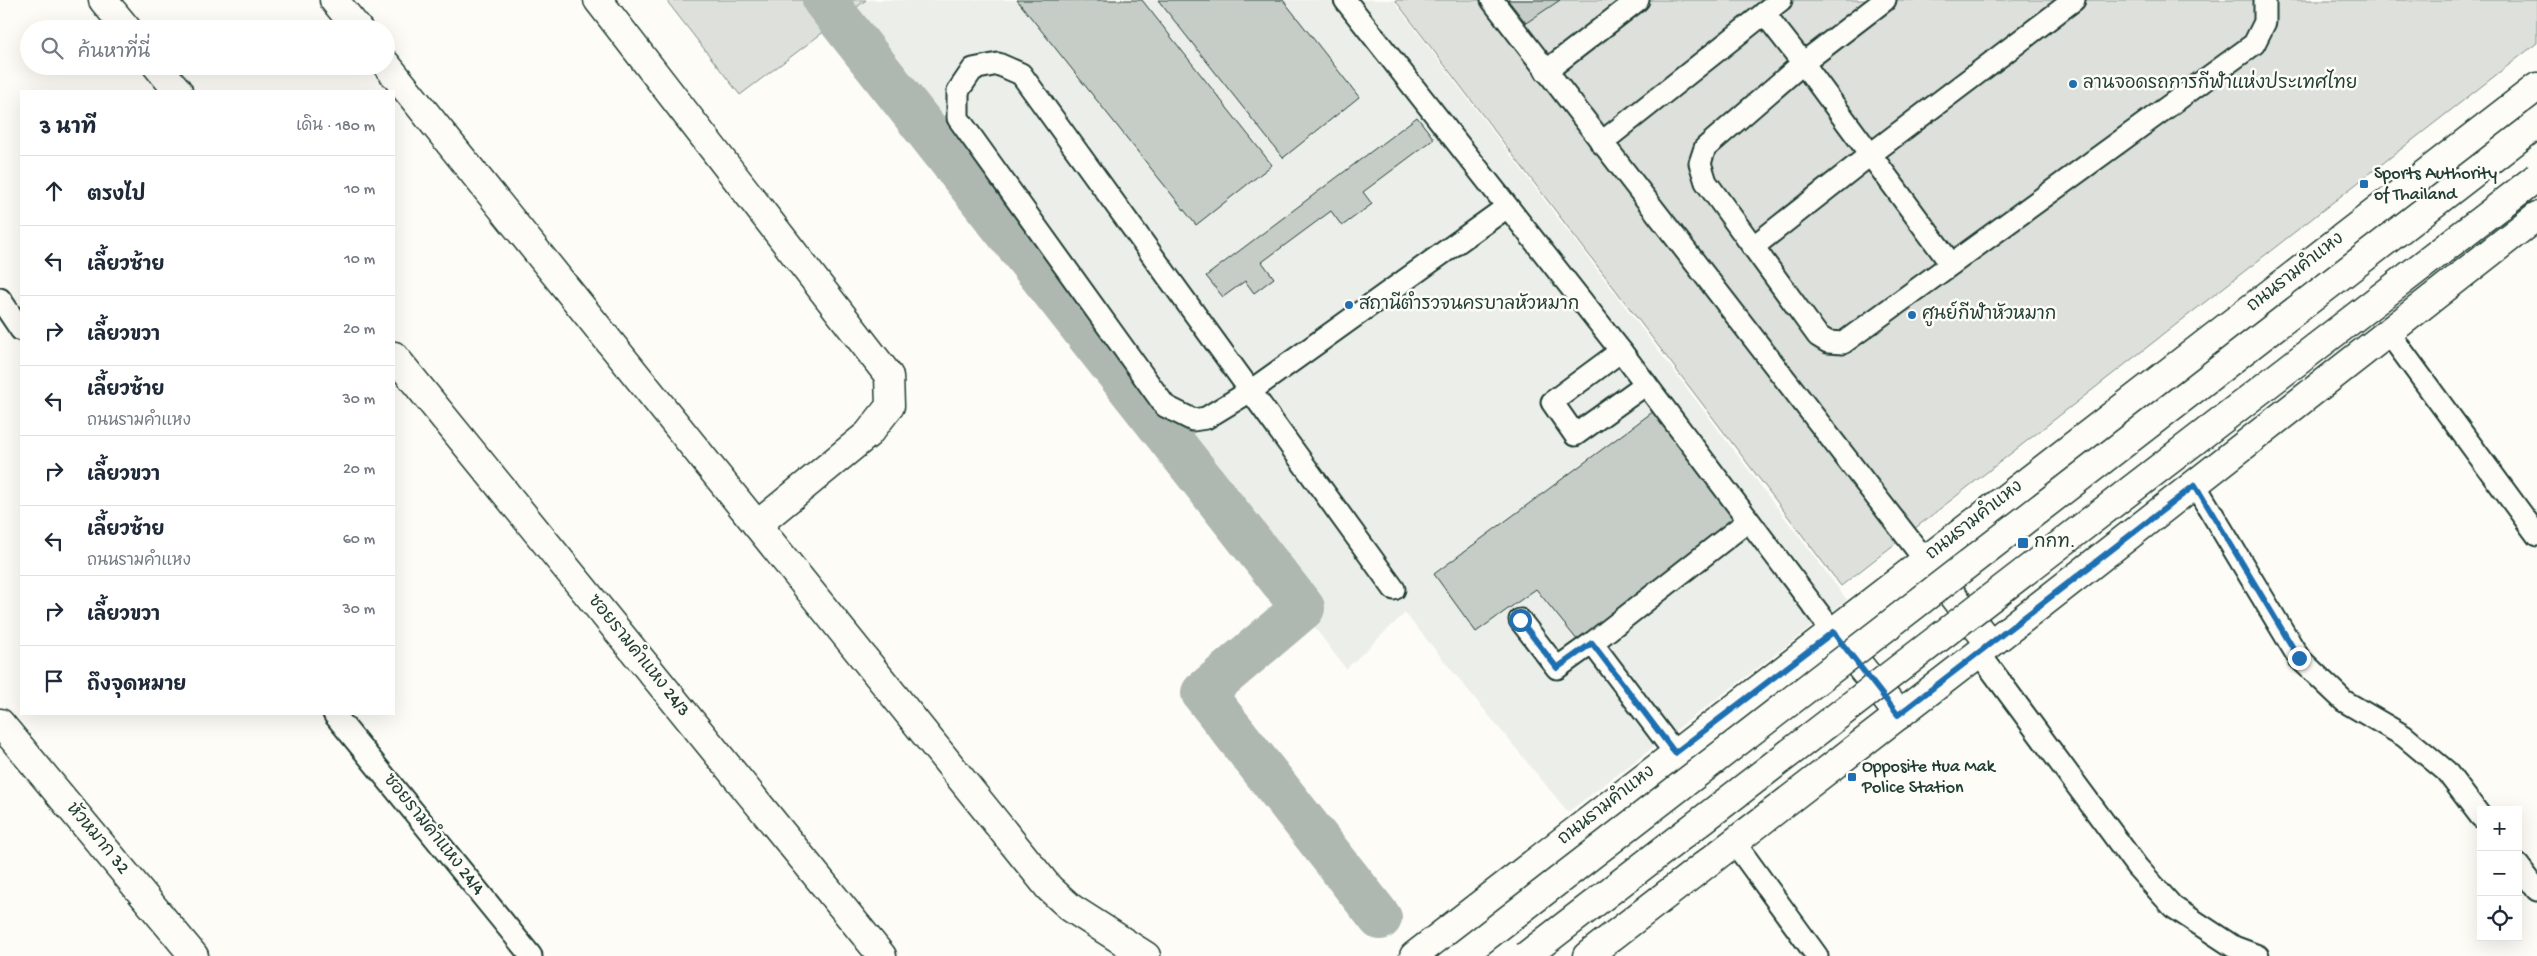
<!DOCTYPE html>
<html lang="th">
<head>
<meta charset="utf-8">
<style>
	:root { --surface:#fff; --page:#f6f6f7; --text:#1f2937; --muted:#747a83; --line:#e0e1e3 }
	body { margin:0; font-family:"Gochi Hand","Playpen Sans Thai",sans-serif; background:var(--page); color:var(--text) }
	.controls { position:absolute; right:15px; bottom:15px; display:grid; overflow:hidden; border-radius:0px; box-shadow:0 5px 20px #0002 }
	.controls button { width:45px; height:45px; display:grid; place-items:center; padding:0; border:0; border-bottom:1px solid var(--line); background:var(--surface); color:var(--text); font:25px sans-serif }
	.stop { position:absolute; width:15px; height:15px; margin:-11px; border:4px solid #1f6fb2; border-radius:50%; background:#fff }
	.stop.end { background:#1f6fb2; border-color:#fff; box-shadow:0 1px 5px #0008 }
	.list { margin:0; padding:0; list-style:none }
	h2 { display:flex; justify-content:space-between; align-items:center; height:65px; margin:0; padding:0 20px; font-size:21px }
	h2 small { font-size:16px; font-weight:400; color:var(--muted) }
	.list li { display:grid; grid-template-columns:32px 1fr auto; gap:15px; align-items:center; box-sizing:border-box; height:70px; padding:0 20px; border-top:1px solid var(--line) }
	.list b { display:block; font-size:19px; white-space:nowrap }
	.list p { margin:0; font-size:16px; white-space:nowrap; color:var(--muted) }
	.list em { font-size:16px; font-style:normal; color:var(--muted) }
	.icon { flex:none; width:28px; height:28px; fill:none; stroke:currentColor; stroke-width:2; stroke-linecap:round; stroke-linejoin:round }
	.map { position:relative; flex:none; width:2537px; height:956px; overflow:hidden }
	.search { position:absolute; background:var(--surface); box-shadow:0 5px 20px #0002; left:20px; top:20px; width:375px; height:55px; display:flex; align-items:center; gap:12px; box-sizing:border-box; padding:0 18px; border-radius:28px; color:var(--muted); font-size:19px }
	.panel { position:absolute; background:var(--surface); box-shadow:0 5px 20px #0002; left:20px; top:90px; width:375px; height:625px; border-radius:0px }
	.map>svg:first-child { display:block }
</style>
</head>
<body>
<div class="map">
<svg width="2537" height="956" viewBox="0 0 2537 956">
	<rect width="100%" height="100%" fill="#fdfcf7"/>
	<filter id="ink" filterUnits="userSpaceOnUse"><feTurbulence type="fractalNoise" baseFrequency=".02" numOctaves="2"/><feDisplacementMap in="SourceGraphic" scale="10" xChannelSelector="R" yChannelSelector="G"/><feConvolveMatrix kernelMatrix="1 2 1 2 8 2 1 2 1" color-interpolation-filters="sRGB"/></filter>
	<g filter="url(#ink)">
		<polygon fill="#eceee9" points="866,0 1393,0 1847,600 1568,812 1405,613 1346,669 852,11"/>
		<g fill="#dde0db" stroke="#7e8e88">
			<polygon points="666,0 866,0 740,95"/>
			<polygon points="1395,0 2537,0 2537,43 1841,586"/>
		</g>
		<g fill="none" stroke-linecap="round" stroke-linejoin="round">
			<polyline stroke="#aeb8b1" stroke-width="44" points="824,0 1303,608 1203,693 1380,918"/>
		</g>
		<g fill="#c6cdc7" stroke="#1f3d34">
			<polygon points="1017,0 1142,0 1272,165 1196,225"/>
			<polygon points="1158,0 1283,0 1359,97 1283,158"/>
			<polygon points="1508,0 1560,0 1526,23"/>
			<polygon points="1417,117 1434,139 1363,192 1372,204 1342,226 1331,211 1262,262 1274,278 1254,293 1245,281 1223,297 1206,276"/>
			<polygon points="1658,408 1740,518 1578,641 1536,589 1476,632 1434,574"/>
		</g>
		<g fill="none" stroke-linecap="round" stroke-linejoin="round">
			<g stroke="#1f3d34" stroke-width="25">
				<g id="service">
					<polyline points="1345,0 1621,351 1833,632"/>
					<polyline points="1492,0 1925,560"/>
					<polyline points="1885,0 1803,63 1705,148 1700,163 1706,182 1818,336 1828,342 1843,343 2254,44 2265,22 2265,0"/>
					<polyline points="1764,13 1803,63 1951,264"/>
					<polyline points="1546,71 1638,0"/>
					<polyline points="1601,143 1781,0"/>
					<polyline points="1753,247 1871,154 2074,0"/>
					<polyline points="0,299 21,330"/>
					<polyline points="2388,332 2537,535"/>
					<polyline points="1621,351 1552,402 1575,435 1646,384"/>
					<polyline points="2195,485 2299,658 2344,701 2404,736 2446,771 2481,817"/>
					<polyline points="1394,589 1021,74 998,64 973,69 958,91 958,118 1165,406 1193,420 1206,418 1252,390 1507,207"/>
					<polyline points="1520,620 1557,668 1592,643 1675,753"/>
					<polyline points="1592,643 1748,521"/>
					<polyline points="1979,653 2137,867 2173,907 2234,947 2258,956"/>
					<polyline points="334,714 531,956"/>
					<polyline points="1734,842 1817,956"/>
					<polyline points="2518,865 2537,890"/>
				</g>
			</g>
			<g stroke="#1f3d34" stroke-width="31">
				<g id="minor">
					<polyline points="103,0 127,29"/>
					<polyline points="334,0 358,29"/>
					<polyline points="598,0 889,376 890,406 868,434 757,525"/>
					<polyline points="386,64 1049,888 1071,908 1146,956"/>
					<polyline points="157,66 178,91"/>
					<polyline points="394,356 882,956"/>
					<polyline points="0,723 194,956"/>
				</g>
			</g>
			<g stroke="#1f3d34" stroke-width="31">
				<g id="primary">
					<polyline points="1929,565 1990,644"/>
					<polyline points="1837,637 1899,715"/>
					<polyline points="1414,956 2537,87"/>
					<polyline points="1587,956 1979,653 2537,216"/>
				</g>
			</g>
			<use href="#service" stroke="#fdfcf7" stroke-width="21"/>
			<use href="#minor" stroke="#fdfcf7" stroke-width="28"/>
			<use href="#primary" stroke="#fdfcf7" stroke-width="28"/>
			<g stroke="#1f3d34" stroke-width="31" stroke-linecap="butt">
				<g id="primary-bridge">
					<polyline points="1461,956 2537,124"/>
					<polyline points="1526,956 2537,177"/>
				</g>
			</g>
			<use href="#primary-bridge" stroke="#fdfcf7" stroke-width="28"/>
		</g>
	</g>
	<g fill="none" stroke-linecap="round" stroke-linejoin="round" filter="url(#ink)">
		<polyline stroke="#1f6fb2" stroke-width="6" points="1520,620 1557,668 1592,643 1675,753 1833,632 1898,715 2195,485 2299,658"/>
	</g>
	<g fill="#1f6fb2" stroke="#fdfcf7" stroke-width="2">
		<circle cx="2073" cy="84" r="5"/>
		<rect x="2359" y="179" width="10" height="10" rx="2.5"/>
		<circle cx="1349" cy="305" r="5"/>
		<circle cx="1912" cy="315" r="5"/>
		<rect x="2017" y="537" width="12" height="12" rx="2.5"/>
		<rect x="1847" y="772" width="10" height="10" rx="2.5"/>
	</g>
	<g text-anchor="middle" dominant-baseline="central" stroke-width="5" stroke-linejoin="round" paint-order="stroke">
		<g font-size="18" fill="#1f3d34" stroke="#fdfcf7" text-anchor="start">
			<text x="2083" y="84">ลานจอดรถการกีฬาแห่งประเทศไทย</text>
			<text x="2374" y="174">Sports Authority<tspan x="2374" dy="21">of Thailand</tspan></text>
			<text x="1359" y="305">สถานีตำรวจนครบาลหัวหมาก</text>
			<text x="1922" y="315">ศูนย์กีฬาหัวหมาก</text>
			<text x="2034" y="543">กกท.</text>
			<text x="1862" y="767">Opposite Hua Mak<tspan x="1862" dy="21">Police Station</tspan></text>
		</g>
		<g font-size="18" fill="#1f3d34" stroke="#fdfcf7">
			<text transform="translate(2296 273) rotate(-38)">ถนนรามคำแหง</text>
			<text transform="translate(1975 521) rotate(-38)">ถนนรามคำแหง</text>
			<text transform="translate(638 656) rotate(51)">ซอยรามคำแหง 24/3</text>
			<text transform="translate(1607 806) rotate(-38)">ถนนรามคำแหง</text>
			<text transform="translate(433 835) rotate(51)">ซอยรามคำแหง 24/4</text>
			<text transform="translate(97 839) rotate(50)">หัวหมาก 32</text>
		</g>
	</g>
</svg>
<div class="controls">
<button>+</button>
<button>−</button>
<button><svg class="icon" aria-label="locate" viewBox="0 0 24 24"><circle cx="12" cy="12" r="6"/><path d="M12 2v4M12 18v4M2 12h4M18 12h4"/></svg></button>
</div>
<div class="stop" style="left:1520px;top:620px"></div>
<div class="stop end" style="left:2299px;top:658px"></div>
<div class="search"><svg class="icon" aria-label="search" viewBox="0 0 24 24"><circle cx="10" cy="10" r="6"/><path d="M15 15l6 6"/></svg>ค้นหาที่นี่</div>
<section class="panel">
<h2>3 นาที<small>เดิน · 180 m</small></h2>
<ul class="list">
<li><svg class="icon" aria-label="ahead" viewBox="0 0 24 24"><path d="M12 20V5M6 11l6-6 6 6"/></svg><div><b>ตรงไป</b></div><em>10 m</em></li>
<li><svg class="icon" aria-label="left" viewBox="0 0 24 24"><path d="M17 20v-9H6M10 6l-5 5 5 5"/></svg><div><b>เลี้ยวซ้าย</b></div><em>10 m</em></li>
<li><svg class="icon" aria-label="right" viewBox="0 0 24 24"><path d="M7 20v-9h11M14 6l5 5-5 5"/></svg><div><b>เลี้ยวขวา</b></div><em>20 m</em></li>
<li><svg class="icon" aria-label="left" viewBox="0 0 24 24"><path d="M17 20v-9H6M10 6l-5 5 5 5"/></svg><div><b>เลี้ยวซ้าย</b><p>ถนนรามคำแหง</p></div><em>30 m</em></li>
<li><svg class="icon" aria-label="right" viewBox="0 0 24 24"><path d="M7 20v-9h11M14 6l5 5-5 5"/></svg><div><b>เลี้ยวขวา</b></div><em>20 m</em></li>
<li><svg class="icon" aria-label="left" viewBox="0 0 24 24"><path d="M17 20v-9H6M10 6l-5 5 5 5"/></svg><div><b>เลี้ยวซ้าย</b><p>ถนนรามคำแหง</p></div><em>60 m</em></li>
<li><svg class="icon" aria-label="right" viewBox="0 0 24 24"><path d="M7 20v-9h11M14 6l5 5-5 5"/></svg><div><b>เลี้ยวขวา</b></div><em>30 m</em></li>
<li><svg class="icon" aria-label="arrive" viewBox="0 0 24 24"><path d="M6 21V4h12l-3 4 3 4H6"/></svg><div><b>ถึงจุดหมาย</b></div></li>
</ul>
</section>
</div>
</body>
</html>
